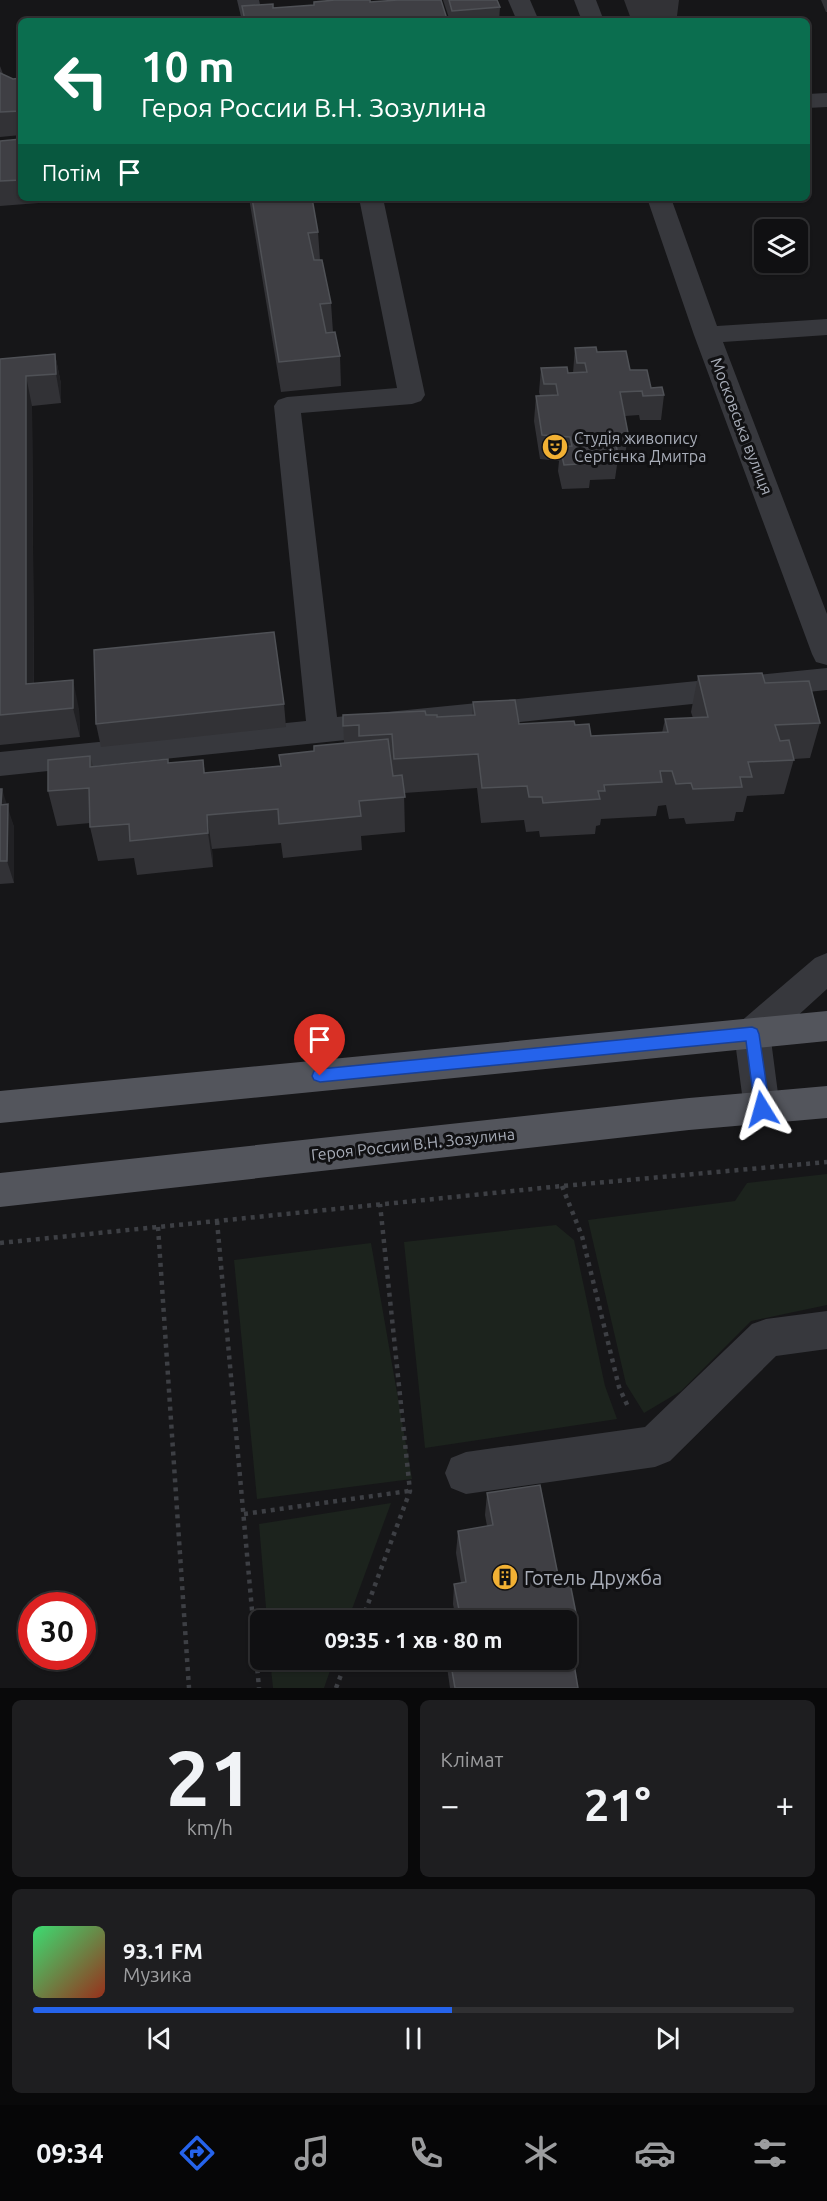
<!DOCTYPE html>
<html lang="uk">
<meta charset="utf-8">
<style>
:root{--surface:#101012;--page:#1e1e20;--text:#f1f3f6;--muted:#9c9d9f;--line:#303032;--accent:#2563eb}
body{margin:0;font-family:Ubuntu,sans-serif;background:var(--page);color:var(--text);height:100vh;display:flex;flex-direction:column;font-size:22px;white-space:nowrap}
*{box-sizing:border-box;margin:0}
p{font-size:20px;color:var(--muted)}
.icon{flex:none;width:33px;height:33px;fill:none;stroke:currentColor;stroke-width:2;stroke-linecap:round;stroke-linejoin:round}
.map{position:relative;height:1688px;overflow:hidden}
.panel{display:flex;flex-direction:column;gap:12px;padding:12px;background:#09090a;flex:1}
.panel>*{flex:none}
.hud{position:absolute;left:18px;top:18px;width:792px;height:183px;border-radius:9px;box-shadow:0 2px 4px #0004,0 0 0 2px var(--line);background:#0b6e4f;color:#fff;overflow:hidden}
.controls{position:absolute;left:754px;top:219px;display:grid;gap:12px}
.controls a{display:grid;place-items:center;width:54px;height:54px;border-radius:9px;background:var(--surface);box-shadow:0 2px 4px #0004,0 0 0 2px var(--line);font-size:30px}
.speed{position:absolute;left:18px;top:1592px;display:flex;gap:12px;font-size:30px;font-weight:700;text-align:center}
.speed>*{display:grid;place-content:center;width:78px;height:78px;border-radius:50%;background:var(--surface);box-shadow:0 2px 4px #0004,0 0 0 2px var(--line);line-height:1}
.speed .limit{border:9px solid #d22;background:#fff;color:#111}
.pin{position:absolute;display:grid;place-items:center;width:51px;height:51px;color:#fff;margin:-62px -26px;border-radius:50% 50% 50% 0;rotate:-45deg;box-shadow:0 0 6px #0007}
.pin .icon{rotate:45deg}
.me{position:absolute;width:66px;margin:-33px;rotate:352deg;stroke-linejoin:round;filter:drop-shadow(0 0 4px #0008)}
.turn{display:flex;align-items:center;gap:21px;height:126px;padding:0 24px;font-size:27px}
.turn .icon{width:78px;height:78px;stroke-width:2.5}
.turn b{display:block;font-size:42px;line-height:51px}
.then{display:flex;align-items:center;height:57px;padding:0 24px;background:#0003;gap:12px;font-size:22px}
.big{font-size:45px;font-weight:600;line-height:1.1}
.panel .card{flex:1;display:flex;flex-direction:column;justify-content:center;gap:9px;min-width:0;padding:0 21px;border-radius:9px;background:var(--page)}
.panel .dial{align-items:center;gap:0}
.dial b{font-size:78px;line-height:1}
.song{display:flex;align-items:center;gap:18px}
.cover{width:72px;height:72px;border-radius:9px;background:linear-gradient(135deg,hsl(140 70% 55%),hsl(10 70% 35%))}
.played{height:6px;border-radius:3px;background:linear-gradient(90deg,var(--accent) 55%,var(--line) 55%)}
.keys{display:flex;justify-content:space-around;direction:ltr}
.heat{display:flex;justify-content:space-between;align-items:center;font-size:33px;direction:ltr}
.panel .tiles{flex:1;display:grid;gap:12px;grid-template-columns:1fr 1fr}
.card:last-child{grid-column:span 2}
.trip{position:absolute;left:250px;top:1610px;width:327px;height:60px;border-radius:9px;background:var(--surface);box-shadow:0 2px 4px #0004,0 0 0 2px var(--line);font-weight:600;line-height:60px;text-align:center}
.tabs{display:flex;height:96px;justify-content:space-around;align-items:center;background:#060607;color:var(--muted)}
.tabs .icon{width:42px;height:42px}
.tabs .on{color:var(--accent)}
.tabs b{font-size:27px;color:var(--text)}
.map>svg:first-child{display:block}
.green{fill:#1c231d}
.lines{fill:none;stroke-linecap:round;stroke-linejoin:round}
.path{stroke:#3d3f44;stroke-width:4.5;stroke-dasharray:4 5;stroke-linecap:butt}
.minor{fill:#37383d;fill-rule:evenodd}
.major{fill:#53555c;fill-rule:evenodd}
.wall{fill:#323236}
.shaded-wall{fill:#212124}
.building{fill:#3f3f44;stroke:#4f5156;stroke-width:1.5}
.route{fill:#2563eb;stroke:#184099;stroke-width:1.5}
.labels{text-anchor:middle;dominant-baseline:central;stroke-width:6;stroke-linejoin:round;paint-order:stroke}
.street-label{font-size:16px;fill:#a8adb8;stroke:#111113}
.poi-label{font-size:16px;fill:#a8adb8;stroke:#111113;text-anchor:start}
.near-poi-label{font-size:20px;fill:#a8adb8;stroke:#111113;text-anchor:start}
</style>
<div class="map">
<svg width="827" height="1688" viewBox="0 0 827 1688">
<rect width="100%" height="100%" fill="#161618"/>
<g class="green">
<path d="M827,1174V1305L751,1321L681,1391L644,1413L626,1384L588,1220L735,1201L747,1183Z"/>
<path d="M556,1225L574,1240L605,1386L617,1419L425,1448L404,1242Z"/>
<path d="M371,1243L412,1479L257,1499L234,1260Z"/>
<path d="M391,1503L348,1620H267L259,1524Z"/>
<path d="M270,1659H334L324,1688H273Z"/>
</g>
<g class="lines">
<g class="path">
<path d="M562,1186L582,1236L619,1387L629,1409"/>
<path d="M217,1221L259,1688"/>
<path d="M158,1227L189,1688"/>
<path d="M0,1243L562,1186L827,1162"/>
<path d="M244,1514L409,1491"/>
<path d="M362,1620L410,1491L380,1204"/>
<path d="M336,1688L347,1659"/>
</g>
<g class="minor">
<path d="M237,0H259L264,21H242Z"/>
<path d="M508,0H530L539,21H517Z"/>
<path d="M574,0H596L604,21H582Z"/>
<path d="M827,93V107L807,108V94Z"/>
<path d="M359,198H383L425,395L421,401L412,404L301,413L337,717L827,668V690L0,776V752L306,721L274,406L278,400L287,397L397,388Z"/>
<path d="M647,198H671L717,326L827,319V335L723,342L827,614V665L816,662L812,654L694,335Z"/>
<path d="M827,953V989L771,1040L780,1109L775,1121L762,1125L749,1121L744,1109L734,1034L739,1023L815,958Z"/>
<path d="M827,1311V1349L776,1356L670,1461L655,1467L466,1494L451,1488L445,1473L451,1458L466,1452L645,1427L752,1324L766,1319Z"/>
</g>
<g class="major">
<path d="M827,1011V1041L0,1123V1091Z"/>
<path d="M827,1086V1118L689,1130L0,1207V1173L689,1098Z"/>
</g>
</g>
<g class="wall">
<path d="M443,0H497L500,7L499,21H450Z"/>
<path d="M624,0H679L677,16L631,19Z"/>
<path d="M821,0H827V12H826Z"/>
<path d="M314,2H370L447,19V21H243L242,6L273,8L314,5Z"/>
<path d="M0,66L3,74L13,79L21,78V135L0,137Z"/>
<path d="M21,139V198H77V200L0,206V141Z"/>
<path d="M249,198H312L318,232L320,260L331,303L333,332L340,356L341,386L281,392Z"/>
<path d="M575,348L597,352L630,370L651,388L664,395L661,420H640L639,415L625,416L628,433L625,457L618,458L615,479L590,480L589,488L562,489L558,471L559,461L540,459L534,421L536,396H540L539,392L541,368L568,373H573Z"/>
<path d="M55,354L61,384V403L32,406L34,684L79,709L80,737L0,745V359Z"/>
<path d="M698,676L765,683L820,723L810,758L794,759L784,794L747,796L743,812H736L734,821L686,824L684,818L669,819L666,805L658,806L656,816L601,819L600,825L596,826L595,834L540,837L539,831L526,832L524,820L481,823L477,788L404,793L405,832L361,836L362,850L283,858L281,843L212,849L213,867L137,875L134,858L98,861L90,827V823L57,826L48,791L90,756L93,766L169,763L203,760L205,773L280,766L314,751L344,743L343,715H426L437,717L472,715L473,702L519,724L575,725L591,736L662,733L665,719L693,718L691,712Z"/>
<path d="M284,704L286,727L101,747L96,724Z"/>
<path d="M0,789L14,827V883L0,884Z"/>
<path d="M487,1493L560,1585L573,1641L571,1642L578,1688H450L447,1667L448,1659L567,1620H456L453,1604L454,1584L461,1583L456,1553L458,1531L487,1526L485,1515Z"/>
</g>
<g class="shaded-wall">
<path d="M55,354L61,384V403L56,374Z"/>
<path d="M26,376L32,406L34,713L26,684Z"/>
<path d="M73,680L79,709L80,737L73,708Z"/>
<path d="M2,789L14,827V883L7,861L1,805Z"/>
<path d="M207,815L212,849L213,867L208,833Z"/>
<path d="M578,1623L573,1641L567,1644L568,1628Z"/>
</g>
<g class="building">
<path d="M335,0H370V2L398,0H441L447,19L418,21H245L242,6L273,4V8L314,5V2Z"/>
<path d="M449,0H497L500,7L452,11Z"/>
<path d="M0,73L13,79L21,78V111L0,112Z"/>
<path d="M21,139V180L0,181V141Z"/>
<path d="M252,198H312L318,232L308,233L314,260H322L331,303L320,304L326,333L335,332L340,356L279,362Z"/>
<path d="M596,347L597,352L626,351L630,370H647L651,388L662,387L664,395L643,396L642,391L620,392L628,433L614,434L618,455L590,456L592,463L564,465L560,447L572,446L570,437L542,435L536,396L558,395L556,384H544L541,368L567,367L568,373L587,372L585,363H577L575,348Z"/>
<path d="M55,354L56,374L26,376V684L73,680V708L0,715V359Z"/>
<path d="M274,632L284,704L96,724L94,650Z"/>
<path d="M762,673L765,683L809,681L820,723L775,725L780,741L789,740L794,760L748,762L752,777H740L742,787L693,789L691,783L676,784L672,771H660L662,782L604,785L605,791H598L600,799L543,803L542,797H529L527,786L482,788L478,754L394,759L392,734L359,736V725L343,726V715L425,711L426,715H437V717L475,715L473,702L515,700L519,724L574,721L575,725L589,724L591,736L668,732L665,719L708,717L698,676Z"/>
<path d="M388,739L393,776L402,775L405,797L359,801L361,816L279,824L278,809L207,815L208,833L130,841L129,824L90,827L89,788L48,791V760L90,756V767L168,759V763L203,760L204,773L281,766L279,755L314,751V746Z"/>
<path d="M0,789H2L1,805L8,804L7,861H0Z"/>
<path d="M540,1485L560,1585L570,1583L578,1623L568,1628L578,1688H455L450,1659H567V1620H461L454,1584L466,1582L458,1531L493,1525L487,1493Z"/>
</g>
<path class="route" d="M752,1027L757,1029L759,1034L770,1109L768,1114L762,1116L757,1114L755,1109L746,1041L320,1082L314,1080L312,1076L314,1071L320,1069Z"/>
<defs>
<symbol id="theatre-disc" viewBox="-11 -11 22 22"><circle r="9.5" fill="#f2b134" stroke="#111113"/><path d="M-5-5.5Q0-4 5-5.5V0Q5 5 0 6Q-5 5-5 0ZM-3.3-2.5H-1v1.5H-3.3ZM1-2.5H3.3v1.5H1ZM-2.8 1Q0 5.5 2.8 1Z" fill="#111"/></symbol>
<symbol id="building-disc" viewBox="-11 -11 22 22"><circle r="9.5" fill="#f2b134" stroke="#111113"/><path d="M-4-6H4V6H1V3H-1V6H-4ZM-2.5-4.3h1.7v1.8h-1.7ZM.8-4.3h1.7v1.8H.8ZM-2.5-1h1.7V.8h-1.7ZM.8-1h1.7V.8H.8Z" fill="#111"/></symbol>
</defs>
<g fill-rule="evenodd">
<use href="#theatre-disc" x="540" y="432" width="30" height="30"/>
<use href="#building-disc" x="490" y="1562" width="30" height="30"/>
</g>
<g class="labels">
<g class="street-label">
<text transform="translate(742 426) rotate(69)">Московська вулиця</text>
<text transform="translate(413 1144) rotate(-6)">Героя России В.Н. Зозулина</text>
</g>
<g class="poi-label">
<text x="574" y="438">Студія живопису<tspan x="574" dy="18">Сергієнка Дмитра</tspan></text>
</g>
<g class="near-poi-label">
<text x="524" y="1577">Готель Дружба</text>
</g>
</g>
</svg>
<div class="controls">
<a><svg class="icon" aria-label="layers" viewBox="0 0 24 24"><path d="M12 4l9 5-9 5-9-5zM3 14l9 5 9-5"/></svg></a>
</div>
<div class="speed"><div class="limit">30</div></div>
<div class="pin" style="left:320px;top:1076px;background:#d93025"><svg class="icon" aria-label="arrive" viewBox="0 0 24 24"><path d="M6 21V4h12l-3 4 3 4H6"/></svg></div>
<svg class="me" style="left:762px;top:1109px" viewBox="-20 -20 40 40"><path d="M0-17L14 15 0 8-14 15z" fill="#2563eb" stroke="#fff" stroke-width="4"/></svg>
<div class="trip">09:35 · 1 хв · 80 m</div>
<div class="hud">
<div class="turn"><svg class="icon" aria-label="left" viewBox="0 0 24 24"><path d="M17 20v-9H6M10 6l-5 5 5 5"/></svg><div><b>10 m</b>Героя России В.Н. Зозулина</div></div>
<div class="then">Потім<svg class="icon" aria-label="arrive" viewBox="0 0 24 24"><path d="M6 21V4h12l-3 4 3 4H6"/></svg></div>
</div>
</div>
<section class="panel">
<div class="tiles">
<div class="card dial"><b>21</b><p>km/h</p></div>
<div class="card"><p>Клімат</p>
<div class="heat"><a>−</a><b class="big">21°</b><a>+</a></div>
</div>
<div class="card">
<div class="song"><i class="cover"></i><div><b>93.1 FM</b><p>Музика</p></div></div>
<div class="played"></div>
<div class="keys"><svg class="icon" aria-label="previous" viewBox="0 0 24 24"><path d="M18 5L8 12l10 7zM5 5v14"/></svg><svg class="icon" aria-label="pause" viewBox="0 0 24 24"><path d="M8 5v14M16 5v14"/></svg><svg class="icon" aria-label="next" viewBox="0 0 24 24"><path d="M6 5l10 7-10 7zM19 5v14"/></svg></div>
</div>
</div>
</section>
<nav class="tabs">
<b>09:34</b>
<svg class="icon on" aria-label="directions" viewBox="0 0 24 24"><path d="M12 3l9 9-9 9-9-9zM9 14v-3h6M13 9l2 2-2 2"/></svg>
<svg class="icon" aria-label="music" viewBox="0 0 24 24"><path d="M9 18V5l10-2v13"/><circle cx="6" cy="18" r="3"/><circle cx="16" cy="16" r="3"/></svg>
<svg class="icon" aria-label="phone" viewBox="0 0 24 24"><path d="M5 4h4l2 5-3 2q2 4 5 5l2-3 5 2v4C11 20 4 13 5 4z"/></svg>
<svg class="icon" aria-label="climate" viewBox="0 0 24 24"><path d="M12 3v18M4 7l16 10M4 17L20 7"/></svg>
<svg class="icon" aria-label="car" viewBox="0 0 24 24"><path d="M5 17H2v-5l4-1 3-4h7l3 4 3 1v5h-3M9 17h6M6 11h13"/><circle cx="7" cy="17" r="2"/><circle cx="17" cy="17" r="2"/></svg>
<svg class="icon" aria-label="filters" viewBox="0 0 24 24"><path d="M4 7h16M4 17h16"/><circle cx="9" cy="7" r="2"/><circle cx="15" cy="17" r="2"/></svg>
</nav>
